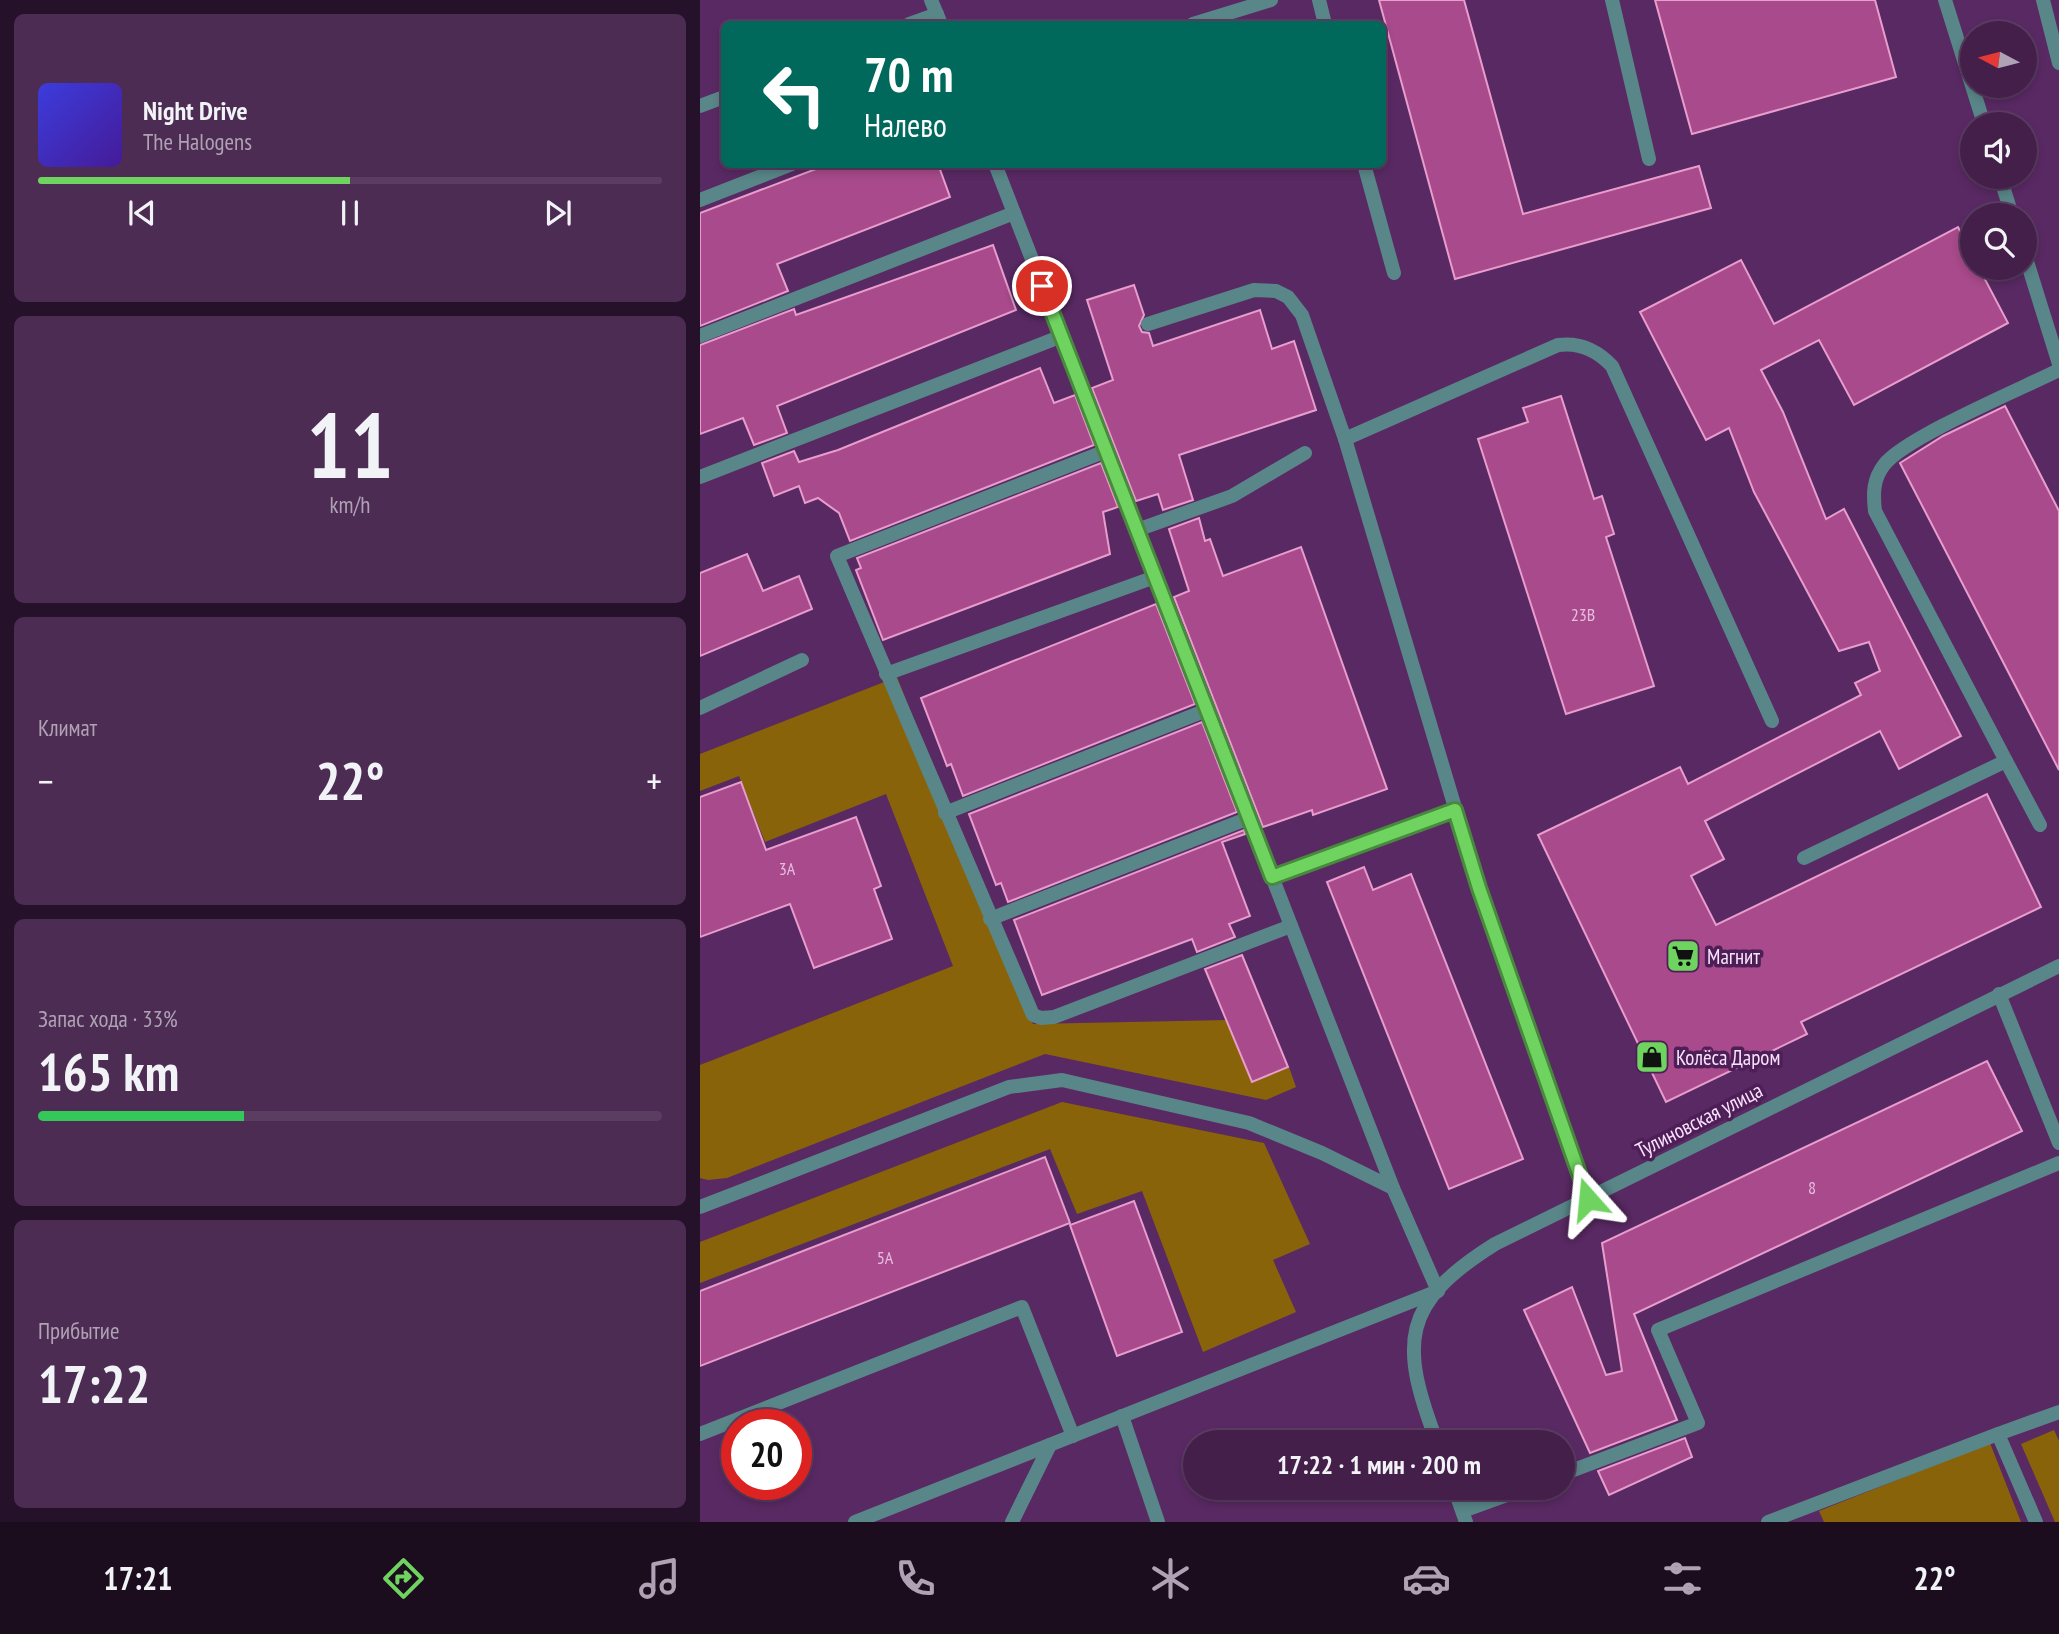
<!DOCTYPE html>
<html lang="ru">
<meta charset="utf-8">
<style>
:root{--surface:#431f4a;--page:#4d2c54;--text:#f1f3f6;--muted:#afa2b5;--line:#5b3d62;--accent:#6fd35f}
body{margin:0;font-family:"PT Sans Narrow",sans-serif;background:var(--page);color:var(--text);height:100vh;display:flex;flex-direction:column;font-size:26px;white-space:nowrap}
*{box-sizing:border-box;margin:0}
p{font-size:23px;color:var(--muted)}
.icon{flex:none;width:38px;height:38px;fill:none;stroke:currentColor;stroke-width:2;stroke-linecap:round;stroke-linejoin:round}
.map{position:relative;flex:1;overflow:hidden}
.side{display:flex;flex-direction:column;gap:14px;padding:14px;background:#251129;width:700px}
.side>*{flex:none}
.banner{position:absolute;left:21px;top:21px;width:665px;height:147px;border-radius:10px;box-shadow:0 4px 10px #0003,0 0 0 2px var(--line);background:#00695c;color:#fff;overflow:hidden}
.needle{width:46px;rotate:277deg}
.fabs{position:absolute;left:1260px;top:21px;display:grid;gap:14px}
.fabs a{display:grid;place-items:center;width:77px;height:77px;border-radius:50%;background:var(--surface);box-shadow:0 4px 10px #0003,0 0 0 2px var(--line);font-size:35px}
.speed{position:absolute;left:21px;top:1409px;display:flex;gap:14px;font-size:35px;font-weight:700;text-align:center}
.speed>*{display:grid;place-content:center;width:91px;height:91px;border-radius:50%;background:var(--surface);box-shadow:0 4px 10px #0003,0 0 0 2px var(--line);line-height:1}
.speed .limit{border:10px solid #d22;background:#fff;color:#111}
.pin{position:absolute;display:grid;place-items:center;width:60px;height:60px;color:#fff;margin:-30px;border:4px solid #fff;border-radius:50%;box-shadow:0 2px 7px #0007}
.me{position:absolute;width:77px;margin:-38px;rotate:342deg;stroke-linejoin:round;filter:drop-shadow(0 0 5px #0008)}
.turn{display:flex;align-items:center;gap:24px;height:147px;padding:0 28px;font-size:32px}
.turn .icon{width:91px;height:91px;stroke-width:2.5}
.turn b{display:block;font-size:49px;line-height:60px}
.big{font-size:52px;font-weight:700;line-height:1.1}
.side .card{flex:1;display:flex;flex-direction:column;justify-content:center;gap:10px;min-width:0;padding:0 24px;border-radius:10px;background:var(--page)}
.side .dial{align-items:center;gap:0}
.dial b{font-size:91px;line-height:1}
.song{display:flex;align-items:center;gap:21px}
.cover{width:84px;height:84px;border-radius:10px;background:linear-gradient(135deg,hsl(240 70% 55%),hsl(260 70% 35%))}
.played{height:7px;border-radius:4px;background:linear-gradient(90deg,var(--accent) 50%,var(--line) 50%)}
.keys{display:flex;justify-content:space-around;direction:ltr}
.heat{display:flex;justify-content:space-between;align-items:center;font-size:38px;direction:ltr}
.charge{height:10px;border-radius:5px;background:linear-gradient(90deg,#34c759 33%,var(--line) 0)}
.trip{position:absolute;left:483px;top:1430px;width:392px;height:70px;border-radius:35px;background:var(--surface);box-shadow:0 4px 10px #0003,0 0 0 2px var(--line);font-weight:700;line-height:70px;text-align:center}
.dock{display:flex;height:112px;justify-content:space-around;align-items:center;background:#1b0c1e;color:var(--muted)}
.dock .icon{width:49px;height:49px}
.dock .selected{color:var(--accent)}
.dock b{font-size:32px;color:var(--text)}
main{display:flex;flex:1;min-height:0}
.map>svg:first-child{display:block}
.green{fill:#89630a}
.building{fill:#a84a8b;stroke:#e89dcd;stroke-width:2}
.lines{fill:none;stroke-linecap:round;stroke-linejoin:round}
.service{stroke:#598688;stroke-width:14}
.minor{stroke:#598688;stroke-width:14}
.route-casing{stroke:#48893e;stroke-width:18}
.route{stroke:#6fd35f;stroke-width:12}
.labels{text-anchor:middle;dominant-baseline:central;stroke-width:7;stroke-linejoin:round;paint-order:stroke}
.number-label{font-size:18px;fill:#e6bde1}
.poi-label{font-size:21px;fill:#fae3fe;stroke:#4e1e57;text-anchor:start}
.street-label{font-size:21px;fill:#fae3fe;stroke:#4e1e57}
</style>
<main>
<section class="side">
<div class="card">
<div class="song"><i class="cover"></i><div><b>Night Drive</b><p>The Halogens</p></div></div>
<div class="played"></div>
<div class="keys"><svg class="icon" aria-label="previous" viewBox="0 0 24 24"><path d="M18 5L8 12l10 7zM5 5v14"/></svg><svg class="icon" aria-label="pause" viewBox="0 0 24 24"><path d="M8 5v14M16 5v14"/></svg><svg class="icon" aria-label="next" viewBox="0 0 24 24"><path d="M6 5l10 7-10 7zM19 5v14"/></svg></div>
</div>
<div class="card dial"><b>11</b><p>km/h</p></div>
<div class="card"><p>Климат</p>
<div class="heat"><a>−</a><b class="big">22°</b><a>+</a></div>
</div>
<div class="card"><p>Запас хода · 33%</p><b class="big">165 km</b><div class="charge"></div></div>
<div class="card"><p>Прибытие</p><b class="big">17:22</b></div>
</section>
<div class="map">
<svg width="1359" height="1522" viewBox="0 0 1359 1522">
<rect width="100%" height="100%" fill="#592963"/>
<g class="green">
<path d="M197,677L333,1024L527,1020L552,1082L589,1067L596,1087L566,1100L345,1054L27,1178L8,1180L0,1178V1065L253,966L186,794L65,842L39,776L0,791V754Z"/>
<path d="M362,1102L564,1143L610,1244L573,1260L596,1312L503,1352L442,1191L377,1214L350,1149L0,1283V1242Z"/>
<path d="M1354,1430L1359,1441V1522H1355L1321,1444Z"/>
<path d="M1290,1443L1321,1522H1124L1119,1511Z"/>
</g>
<g class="building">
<path d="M679,0H764L823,214L999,166L1011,208L755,279Z"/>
<path d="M955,0H1175L1196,77L992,134Z"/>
<path d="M129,164H238L250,197L77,264L88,291L0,326V213Z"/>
<path d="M1258,227L1272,255V268H1279L1308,323L1154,405L1119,340L1061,370L1083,412L1126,519L1144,509L1261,736L1199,769L1180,731L1005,821L1024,859L991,876L1016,925L1287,794L1341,907L1101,1022L1107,1034L966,1102L838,835L980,767L988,784L1161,695L1155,683L1180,671L1169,642L1139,651L1054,492L1029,428L1006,440L940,312L1041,260L1074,324Z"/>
<path d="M293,245L316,310L77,406L87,433L54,445L43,418L0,434V345L94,309L96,315Z"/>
<path d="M434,285L444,315L439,326L442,332L449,333L453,346L560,310L572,349L594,341L616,410L479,455L493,500L463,510L458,494L436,501L392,388L413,380L387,300Z"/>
<path d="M340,368L354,403L375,395L394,445L150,541L139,513L118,498L105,503L99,486L74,496L62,463L94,451L99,462L138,450Z"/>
<path d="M861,396L894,499L902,496L914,534L906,537L954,686L866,714L778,439L828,422L823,408Z"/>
<path d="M1305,406L1359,511V770L1200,463L1243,436Z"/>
<path d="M401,463L418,507L403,512L410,554L183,640L156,570L161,568L157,558Z"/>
<path d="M499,518L505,541L510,539L523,576L601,547L687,789L613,815L612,810L563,827L474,597L489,591L469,529Z"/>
<path d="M47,554L63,591L99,576L112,609L0,656V573Z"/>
<path d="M456,604L495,704L263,796L251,764L247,766L221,698Z"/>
<path d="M502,722L537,812L308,902L301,883L296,885L269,814Z"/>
<path d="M41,782L66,850L156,817L181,886L174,889L192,939L114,968L90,904L0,937V797Z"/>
<path d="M544,830L545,834L522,842L550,916L529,924L535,937L497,952L492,939L342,995L314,920Z"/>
<path d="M664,867L673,890L711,874L823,1159L749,1189L627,882Z"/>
<path d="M542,955L588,1067L552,1082L505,969Z"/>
<path d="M1287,1061L1322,1131L934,1314L977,1420L890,1453L824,1310L872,1287L906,1375L922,1371L902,1243Z"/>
<path d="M345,1157L370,1223L0,1366V1291Z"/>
<path d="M434,1201L482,1332L417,1356L370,1225Z"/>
<path d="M985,1438L992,1457L909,1495L898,1471Z"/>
</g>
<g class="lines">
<g class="service">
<path d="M619,0L625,24"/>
<path d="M912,0L949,159"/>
<path d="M1245,0L1284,124"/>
<path d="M1343,0L1359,63"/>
<path d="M209,24L237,14"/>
<path d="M493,24L571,0"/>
<path d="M0,106L24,97"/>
<path d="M664,164L694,273"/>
<path d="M1300,177L1312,215"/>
<path d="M0,200L92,164"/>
<path d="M1325,255L1359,364"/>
<path d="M448,324L554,290L576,291L588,297L602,315L645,439"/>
<path d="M0,336L314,213"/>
<path d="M406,451L137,556L333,1015L341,1018L354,1017L591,926"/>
<path d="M0,477L362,336"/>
<path d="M437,530L532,496L605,453"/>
<path d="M186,674L455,577"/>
<path d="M0,708L102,660"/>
<path d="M1306,761L1340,825"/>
<path d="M245,813L507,710"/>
<path d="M1104,858L1306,761L1175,511C1173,494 1173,479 1184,465C1204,438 1323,388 1359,370"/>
<path d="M572,877L755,810"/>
<path d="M290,919L549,818"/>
<path d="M1299,994L1359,1143"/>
<path d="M888,1199L779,888L645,439L858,345C880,342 897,350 912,366L1072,721"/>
<path d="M422,1416L458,1522"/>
<path d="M0,1434L322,1307L373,1436"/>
<path d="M1298,1434L1359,1412"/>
<path d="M863,1474L998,1423L958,1330L1359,1163"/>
<path d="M763,1511L826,1488"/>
<path d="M155,1522L738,1291"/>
<path d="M312,1522L350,1445"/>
<path d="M1068,1522L1298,1434L1336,1522"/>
</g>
<g class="minor">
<path d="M231,0L241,24"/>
<path d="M295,164L693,1188L738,1291"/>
<path d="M0,1207L309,1087L362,1080L549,1123L622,1153L693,1188"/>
<path d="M737,1442C699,1343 701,1303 795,1244L1359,966"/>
<path d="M754,1488L766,1522"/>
</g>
</g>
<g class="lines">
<defs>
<path id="route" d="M342,286L572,877L755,810L779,888L888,1199"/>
</defs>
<use href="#route" class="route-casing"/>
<use href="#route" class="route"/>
</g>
<defs>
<symbol id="supermarket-square" viewBox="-11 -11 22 22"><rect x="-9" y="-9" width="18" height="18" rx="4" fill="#6fd35f" stroke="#4e1e57"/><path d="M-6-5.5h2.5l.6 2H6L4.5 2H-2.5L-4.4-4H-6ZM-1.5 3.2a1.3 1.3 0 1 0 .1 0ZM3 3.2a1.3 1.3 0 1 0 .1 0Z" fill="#111"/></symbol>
<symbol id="shop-square" viewBox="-11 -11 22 22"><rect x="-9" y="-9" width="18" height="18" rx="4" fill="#6fd35f" stroke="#4e1e57"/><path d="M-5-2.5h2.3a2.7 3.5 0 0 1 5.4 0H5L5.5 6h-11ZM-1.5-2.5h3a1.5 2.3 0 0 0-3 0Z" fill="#111"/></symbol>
</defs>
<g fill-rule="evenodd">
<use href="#supermarket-square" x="964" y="937" width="38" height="38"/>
<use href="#shop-square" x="933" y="1038" width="38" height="38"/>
</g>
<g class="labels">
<g class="number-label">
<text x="883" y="614">23В</text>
<text x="87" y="868">3А</text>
<text x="1112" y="1187">8</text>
<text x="185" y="1257">5А</text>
</g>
<g class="poi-label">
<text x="1007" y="956">Магнит</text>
<text x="976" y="1057">Колёса Даром</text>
</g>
<g class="street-label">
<text transform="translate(999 1120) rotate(-27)">Тулиновская улица</text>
</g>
</g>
</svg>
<div class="fabs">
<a><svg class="needle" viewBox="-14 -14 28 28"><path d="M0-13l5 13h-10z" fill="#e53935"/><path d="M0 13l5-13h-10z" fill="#afa2b5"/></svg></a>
<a><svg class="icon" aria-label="sound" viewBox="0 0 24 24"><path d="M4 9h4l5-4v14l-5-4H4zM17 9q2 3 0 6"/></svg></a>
<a><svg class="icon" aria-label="search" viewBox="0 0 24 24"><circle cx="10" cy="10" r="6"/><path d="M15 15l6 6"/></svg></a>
</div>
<div class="speed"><div class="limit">20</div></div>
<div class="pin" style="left:342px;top:286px;background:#d93025"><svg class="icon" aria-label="arrive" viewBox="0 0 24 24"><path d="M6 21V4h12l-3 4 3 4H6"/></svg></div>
<svg class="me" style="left:888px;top:1199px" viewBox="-20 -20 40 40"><path d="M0-17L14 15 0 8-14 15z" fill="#6fd35f" stroke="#fff" stroke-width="4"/></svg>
<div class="trip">17:22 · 1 мин · 200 m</div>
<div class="banner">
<div class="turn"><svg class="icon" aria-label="left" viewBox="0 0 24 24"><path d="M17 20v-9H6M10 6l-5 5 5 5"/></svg><div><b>70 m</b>Налево</div></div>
</div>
</div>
</main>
<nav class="dock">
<b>17:21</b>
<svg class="icon selected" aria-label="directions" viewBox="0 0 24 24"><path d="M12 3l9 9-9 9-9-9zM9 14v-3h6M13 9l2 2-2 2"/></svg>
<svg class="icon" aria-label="music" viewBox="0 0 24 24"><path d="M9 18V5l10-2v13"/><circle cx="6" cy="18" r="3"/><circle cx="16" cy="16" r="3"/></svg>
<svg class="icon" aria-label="phone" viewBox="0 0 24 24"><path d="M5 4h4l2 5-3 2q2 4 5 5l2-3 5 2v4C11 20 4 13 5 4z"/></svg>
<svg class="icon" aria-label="climate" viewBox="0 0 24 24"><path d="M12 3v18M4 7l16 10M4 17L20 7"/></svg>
<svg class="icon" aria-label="car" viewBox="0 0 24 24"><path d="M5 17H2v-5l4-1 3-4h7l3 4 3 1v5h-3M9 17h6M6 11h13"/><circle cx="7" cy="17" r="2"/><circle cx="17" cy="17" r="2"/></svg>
<svg class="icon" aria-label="filters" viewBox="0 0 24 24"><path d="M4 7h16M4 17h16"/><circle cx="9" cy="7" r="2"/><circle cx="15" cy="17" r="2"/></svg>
<b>22°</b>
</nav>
